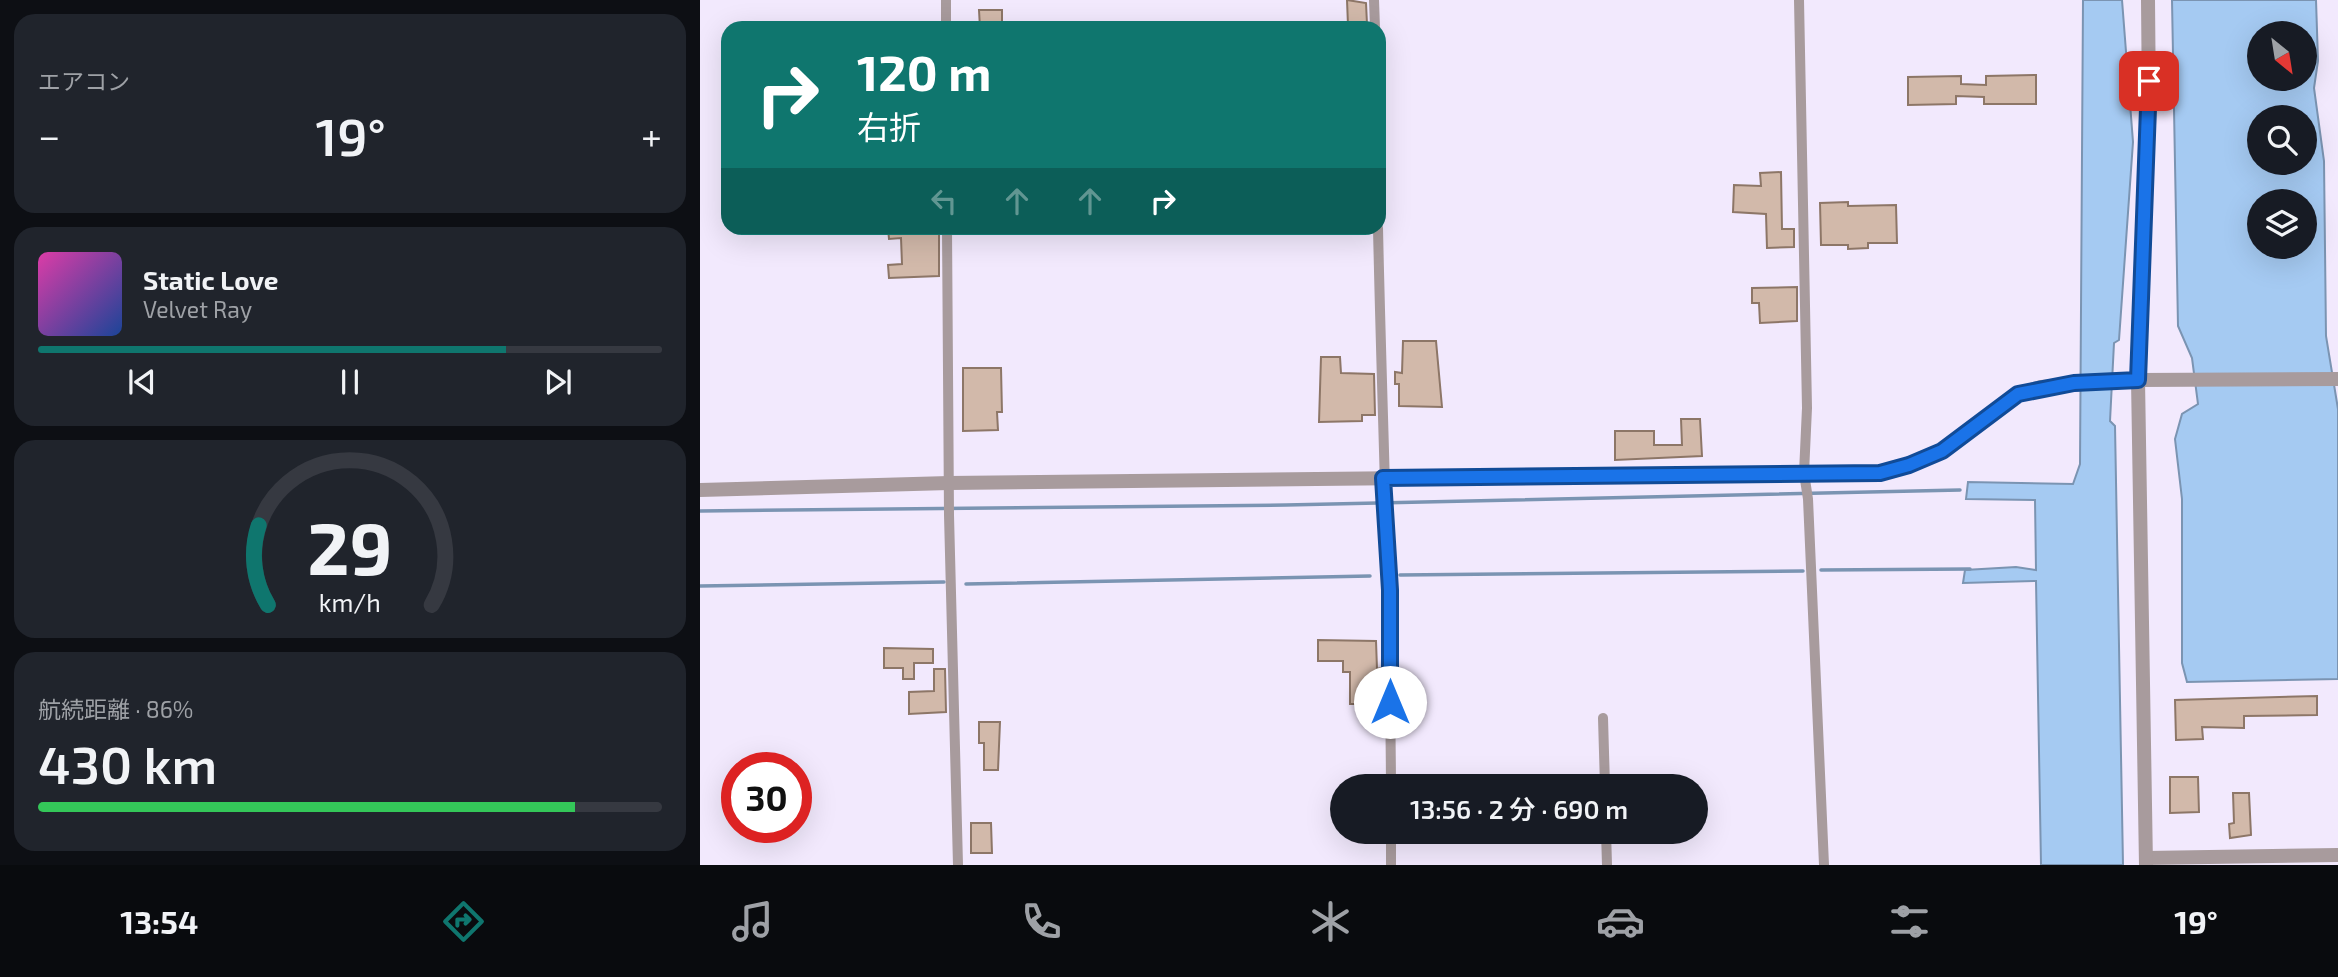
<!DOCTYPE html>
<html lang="ja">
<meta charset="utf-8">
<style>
:root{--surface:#171b24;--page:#20242c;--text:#f1f3f6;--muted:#9ea1a6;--line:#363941;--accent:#0f766e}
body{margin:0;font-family:"Exo 2","Noto Sans JP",sans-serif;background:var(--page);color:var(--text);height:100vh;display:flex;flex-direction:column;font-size:26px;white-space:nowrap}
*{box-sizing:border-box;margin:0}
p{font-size:23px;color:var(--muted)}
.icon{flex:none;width:38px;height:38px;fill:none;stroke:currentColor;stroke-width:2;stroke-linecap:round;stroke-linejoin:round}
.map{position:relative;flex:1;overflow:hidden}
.sheet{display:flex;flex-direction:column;gap:14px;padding:14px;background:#0d0f14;width:700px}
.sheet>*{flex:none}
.hud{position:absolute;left:21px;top:21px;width:665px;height:214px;border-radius:21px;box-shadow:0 7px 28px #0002;background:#0f766e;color:#fff;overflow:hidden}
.needle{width:46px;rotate:150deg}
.fabs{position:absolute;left:1547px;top:21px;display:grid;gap:14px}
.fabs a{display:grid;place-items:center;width:70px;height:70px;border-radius:50%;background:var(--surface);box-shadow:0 7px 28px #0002;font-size:35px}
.speed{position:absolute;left:21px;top:752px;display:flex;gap:14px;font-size:35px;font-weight:700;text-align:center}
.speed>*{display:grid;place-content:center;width:91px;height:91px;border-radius:50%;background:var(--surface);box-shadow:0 7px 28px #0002;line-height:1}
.speed .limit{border:10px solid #d22;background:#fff;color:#111}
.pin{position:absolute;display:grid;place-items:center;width:60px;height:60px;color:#fff;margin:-30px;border-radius:14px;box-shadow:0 4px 10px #0006}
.me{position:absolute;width:77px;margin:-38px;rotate:0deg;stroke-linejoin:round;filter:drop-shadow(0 0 5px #0008)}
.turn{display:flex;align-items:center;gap:24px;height:147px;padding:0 21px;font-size:32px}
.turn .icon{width:91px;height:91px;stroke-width:2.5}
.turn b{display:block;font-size:49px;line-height:60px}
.lanes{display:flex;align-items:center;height:66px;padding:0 21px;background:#0003;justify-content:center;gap:35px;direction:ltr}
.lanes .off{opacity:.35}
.big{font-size:52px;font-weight:600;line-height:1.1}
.sheet .card{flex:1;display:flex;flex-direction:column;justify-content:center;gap:10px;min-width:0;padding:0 24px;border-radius:21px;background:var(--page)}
.sheet .dial{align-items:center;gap:0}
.dial svg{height:182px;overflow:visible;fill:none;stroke:var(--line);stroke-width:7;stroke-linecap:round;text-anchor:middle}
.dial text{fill:var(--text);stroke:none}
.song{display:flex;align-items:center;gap:21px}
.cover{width:84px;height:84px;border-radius:10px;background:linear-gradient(135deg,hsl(320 70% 55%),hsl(220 70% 35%))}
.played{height:7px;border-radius:4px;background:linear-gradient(90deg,var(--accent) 75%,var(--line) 75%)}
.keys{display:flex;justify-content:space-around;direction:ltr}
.heat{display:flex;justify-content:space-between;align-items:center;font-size:38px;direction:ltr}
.charge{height:10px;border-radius:5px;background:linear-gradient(90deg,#34c759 86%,var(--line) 0)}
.trip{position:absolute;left:630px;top:774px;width:378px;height:70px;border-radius:35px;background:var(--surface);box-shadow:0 7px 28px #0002;font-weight:600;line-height:70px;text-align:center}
.menu{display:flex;height:112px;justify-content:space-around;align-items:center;background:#090b0e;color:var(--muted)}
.menu .icon{width:49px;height:49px}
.menu .selected{color:var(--accent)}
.menu b{font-size:32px;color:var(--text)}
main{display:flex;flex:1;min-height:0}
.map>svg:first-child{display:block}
.water{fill:#a5caf2;stroke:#7b94b2;stroke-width:2;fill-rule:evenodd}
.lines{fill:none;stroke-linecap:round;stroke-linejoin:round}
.stream{stroke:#7b94b2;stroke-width:3.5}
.building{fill:#d2b9aa;stroke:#8d7667;stroke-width:2}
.minor{stroke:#a89b9d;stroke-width:10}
.tertiary{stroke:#a89b9d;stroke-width:14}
.route-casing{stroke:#114b97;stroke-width:18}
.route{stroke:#1a73e8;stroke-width:12}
</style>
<main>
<section class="sheet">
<div class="card"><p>エアコン</p>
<div class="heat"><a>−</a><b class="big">19°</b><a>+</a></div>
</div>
<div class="card">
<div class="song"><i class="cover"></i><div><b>Static Love</b><p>Velvet Ray</p></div></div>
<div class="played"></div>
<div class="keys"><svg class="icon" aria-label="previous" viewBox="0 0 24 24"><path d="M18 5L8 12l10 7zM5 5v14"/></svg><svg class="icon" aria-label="pause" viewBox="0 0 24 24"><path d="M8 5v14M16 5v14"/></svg><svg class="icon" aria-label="next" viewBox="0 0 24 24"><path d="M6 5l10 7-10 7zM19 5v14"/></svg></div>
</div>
<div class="card dial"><svg viewBox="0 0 100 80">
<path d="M14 69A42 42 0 1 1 86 69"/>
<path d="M14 69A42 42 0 0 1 10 34" stroke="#0f766e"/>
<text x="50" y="56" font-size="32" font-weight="700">29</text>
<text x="50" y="72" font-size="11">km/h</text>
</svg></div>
<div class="card"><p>航続距離 · 86%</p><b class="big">430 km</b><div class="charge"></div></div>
</section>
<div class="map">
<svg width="1638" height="865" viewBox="0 0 1638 865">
<rect width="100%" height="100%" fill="#f2e9fd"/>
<g class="water">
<path d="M1383,0H1422L1433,142L1419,340L1414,343L1410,421L1415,426L1423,865H1341L1336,581L1263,583L1265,570L1316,567L1336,570L1335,500L1266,499L1268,482L1373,484L1380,464Z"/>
<path d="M1472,0H1616L1618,61L1614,88L1624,161L1626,336L1638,409V679L1487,682L1482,663V499L1475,439L1482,414L1498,404L1492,358L1478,326ZM1559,33H1605V79H1559ZM1559,117H1605V163H1559ZM1559,201H1605V247H1559Z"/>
</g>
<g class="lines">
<g class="stream">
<path d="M0,511L586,505L1260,490"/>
<path d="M1121,570L1270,569"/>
<path d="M700,575L1103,571"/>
<path d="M266,584L670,576"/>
<path d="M0,586L244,582"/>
</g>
</g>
<g class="building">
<path d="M647,0L666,3L667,24L648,25Z"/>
<path d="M279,10H302V28H280Z"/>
<path d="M1336,75V104H1284V97L1256,96V104L1208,105V77L1261,76V84L1286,85V76Z"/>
<path d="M1081,172L1082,229H1094V247L1067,248L1066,214L1033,212L1034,185L1061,186L1060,173Z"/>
<path d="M1148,202V206L1196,205L1197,243H1168V248L1148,249V245H1121L1120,203Z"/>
<path d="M188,228L239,230V276L189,278L188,265L202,264L201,238L189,239Z"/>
<path d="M1097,287V321L1060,323L1059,303H1052V288Z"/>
<path d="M703,341H736L742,407L699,406V384H695V372L702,373Z"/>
<path d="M621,357H640L641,373L674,374L675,415H662V421L619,422Z"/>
<path d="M263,368H301L302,412H297L298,430L263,431Z"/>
<path d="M981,419H1000L1002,456L915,460V431H954V445H982Z"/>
<path d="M618,640L676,641L677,669L681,668V704H650V672H643V661H618Z"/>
<path d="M184,648L233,649V663H214V679H203V668H184Z"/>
<path d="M234,669H245L246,712L209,714V692L234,691Z"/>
<path d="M1617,696V715L1544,716V728L1502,727L1503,739L1476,740L1475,700Z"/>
<path d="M279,722H300L298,770H284V743H279Z"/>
<path d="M1470,777H1498L1499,812L1470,813Z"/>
<path d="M1533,793H1549L1551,835L1530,838L1529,824L1534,823Z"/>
<path d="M271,823H291L292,853H271Z"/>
</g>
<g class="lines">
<g class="minor">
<path d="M246,0V28"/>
<path d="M674,0L675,28"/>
<path d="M1099,0L1107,408L1104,473L1108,499L1124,865"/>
<path d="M247,228L249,515L258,865"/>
<path d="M678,228C682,414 690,600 691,786"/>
<path d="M903,718L905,786"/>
<path d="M691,831V865"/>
<path d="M906,831L907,865"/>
</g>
<g class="tertiary">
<path d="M0,490L249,483L1180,473L1209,465L1242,451L1318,394L1341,387L1438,380L1638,379"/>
<path d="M1446,858L1638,855"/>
<path d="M1446,865L1438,380L1449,108L1448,0"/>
</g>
</g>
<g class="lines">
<defs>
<path id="route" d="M690,702V590L683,478L1180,473L1209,465L1242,451L1318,394L1374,383L1438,380L1449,81"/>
</defs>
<use href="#route" class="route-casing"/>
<use href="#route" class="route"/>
</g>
</svg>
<div class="fabs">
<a><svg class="needle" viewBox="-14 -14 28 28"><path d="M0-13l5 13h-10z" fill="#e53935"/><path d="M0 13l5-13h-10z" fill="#9ea1a6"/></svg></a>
<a><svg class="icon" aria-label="search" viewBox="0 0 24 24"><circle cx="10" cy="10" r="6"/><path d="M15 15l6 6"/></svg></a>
<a><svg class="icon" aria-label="layers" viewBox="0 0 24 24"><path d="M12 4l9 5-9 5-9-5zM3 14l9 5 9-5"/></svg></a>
</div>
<div class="speed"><div class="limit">30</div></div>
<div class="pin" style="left:1449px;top:81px;background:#d93025"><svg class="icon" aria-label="arrive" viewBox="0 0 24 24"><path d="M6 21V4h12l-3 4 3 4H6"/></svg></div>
<svg class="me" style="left:690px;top:702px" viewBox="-20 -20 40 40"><circle r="19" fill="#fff"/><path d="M0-13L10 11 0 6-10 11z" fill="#1a73e8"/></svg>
<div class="trip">13:56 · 2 分 · 690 m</div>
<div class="hud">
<div class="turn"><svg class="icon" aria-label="right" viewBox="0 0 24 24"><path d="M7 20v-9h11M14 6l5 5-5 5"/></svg><div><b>120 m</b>右折</div></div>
<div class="lanes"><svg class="icon off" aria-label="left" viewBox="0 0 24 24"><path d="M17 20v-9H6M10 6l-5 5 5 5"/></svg><svg class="icon off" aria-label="ahead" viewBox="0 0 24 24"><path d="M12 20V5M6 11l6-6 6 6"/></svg><svg class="icon off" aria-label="ahead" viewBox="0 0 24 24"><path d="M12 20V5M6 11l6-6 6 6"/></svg><svg class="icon" aria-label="right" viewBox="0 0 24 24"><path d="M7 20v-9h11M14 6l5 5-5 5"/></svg></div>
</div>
</div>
</main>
<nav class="menu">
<b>13:54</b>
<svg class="icon selected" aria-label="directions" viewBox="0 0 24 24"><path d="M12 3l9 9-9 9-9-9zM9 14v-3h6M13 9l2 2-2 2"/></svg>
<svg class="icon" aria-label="music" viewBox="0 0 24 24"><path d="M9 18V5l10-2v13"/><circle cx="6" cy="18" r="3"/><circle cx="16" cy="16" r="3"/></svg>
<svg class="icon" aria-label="phone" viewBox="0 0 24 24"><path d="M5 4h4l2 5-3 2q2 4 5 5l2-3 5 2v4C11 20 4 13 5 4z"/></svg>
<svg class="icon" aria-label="climate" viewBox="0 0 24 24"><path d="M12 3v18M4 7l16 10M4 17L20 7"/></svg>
<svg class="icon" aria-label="car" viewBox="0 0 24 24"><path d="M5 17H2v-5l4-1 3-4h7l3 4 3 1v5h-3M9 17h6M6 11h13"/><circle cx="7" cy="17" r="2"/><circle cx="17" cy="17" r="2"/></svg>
<svg class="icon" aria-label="filters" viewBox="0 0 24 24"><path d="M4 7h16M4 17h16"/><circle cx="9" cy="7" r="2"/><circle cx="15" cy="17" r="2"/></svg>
<b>19°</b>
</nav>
